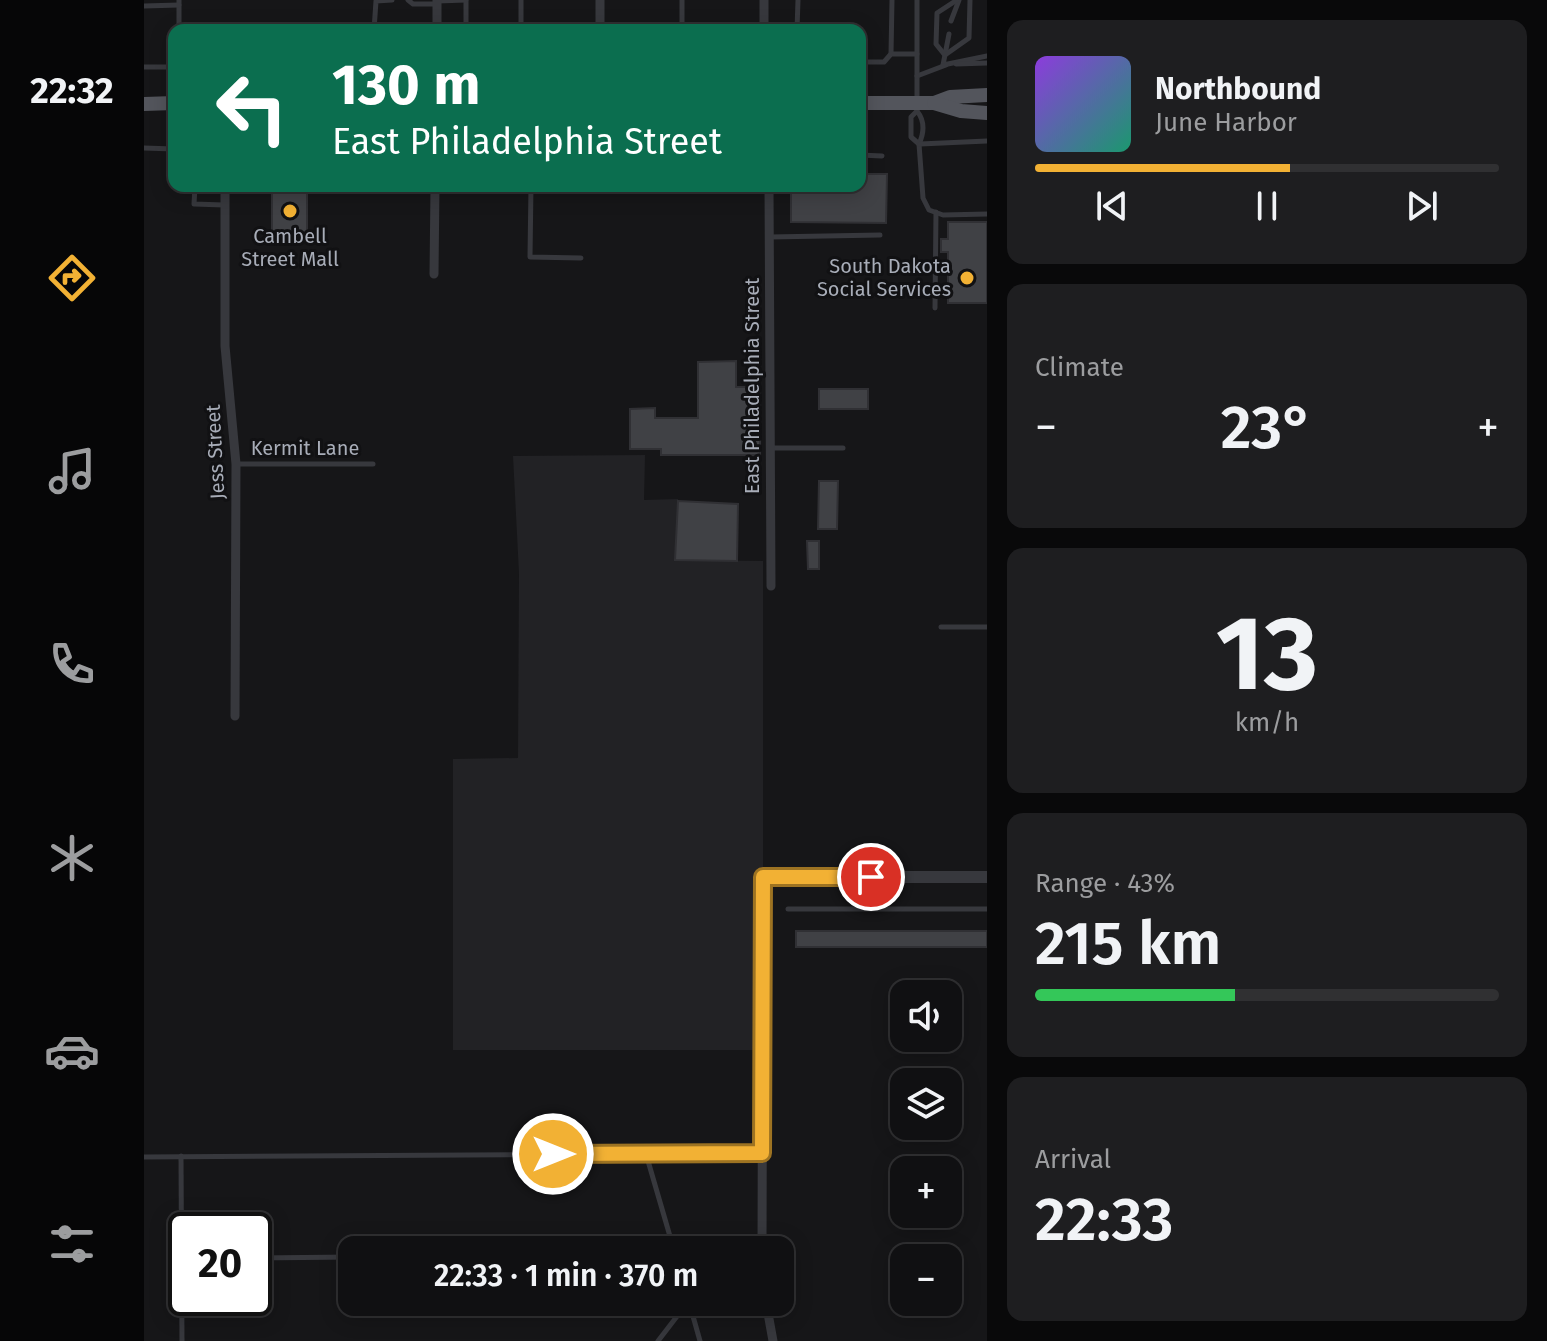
<!DOCTYPE html>
<meta charset="utf-8">
<style>
:root{--surface:#101012;--page:#1e1e20;--text:#f1f3f6;--muted:#9c9d9f;--line:#303032;--accent:#f2b134}
body{margin:0;font-family:"Fira Sans",sans-serif;background:var(--page);color:var(--text);height:100vh;display:flex;flex-direction:column;font-size:30px;white-space:nowrap}
*{box-sizing:border-box;margin:0}
p{font-size:26px;color:var(--muted)}
.icon{flex:none;width:44px;height:44px;fill:none;stroke:currentColor;stroke-width:2;stroke-linecap:round;stroke-linejoin:round}
.map{position:relative;flex:1;overflow:hidden}
.drawer{display:flex;flex-direction:column;gap:20px;padding:20px;background:#09090a;width:560px}
.drawer>*{flex:none}
.guide{position:absolute;left:24px;top:24px;width:698px;height:168px;border-radius:16px;box-shadow:0 4px 20px #0003,0 0 0 2px var(--line);background:#0b6e4f;color:#fff;overflow:hidden}
.tools{position:absolute;left:746px;top:980px;display:grid;gap:16px}
.tools a{display:grid;place-items:center;width:72px;height:72px;border-radius:16px;background:var(--surface);box-shadow:0 4px 20px #0003,0 0 0 2px var(--line);font-size:40px}
.speed{position:absolute;left:24px;top:1212px;display:flex;gap:16px;font-size:40px;font-weight:700;text-align:center}
.speed>*{display:grid;place-content:center;width:104px;height:104px;border-radius:50%;background:var(--surface);box-shadow:0 4px 20px #0003,0 0 0 2px var(--line);line-height:1}
.speed .limit{border:4px solid #111;border-radius:12px;background:#fff;color:#111}
.pin{position:absolute;display:grid;place-items:center;width:68px;height:68px;color:#fff;margin:-34px;border:4px solid #fff;border-radius:50%;box-shadow:0 2px 8px #0007}
.me{position:absolute;width:88px;margin:-44px;rotate:90deg;stroke-linejoin:round;filter:drop-shadow(0 0 6px #0008)}
.turn{display:flex;align-items:center;gap:28px;height:168px;padding:0 32px;font-size:36px}
.turn .icon{width:104px;height:104px;stroke-width:2.5}
.turn b{display:block;font-size:56px;line-height:68px}
.big{font-size:60px;font-weight:600;line-height:1.1}
.drawer .tile{flex:1;display:flex;flex-direction:column;justify-content:center;gap:12px;min-width:0;padding:0 28px;border-radius:16px;background:var(--page)}
.drawer .dial{align-items:center;gap:0}
.dial b{font-size:104px;line-height:1}
.song{display:flex;align-items:center;gap:24px}
.cover{width:96px;height:96px;border-radius:12px;background:linear-gradient(135deg,hsl(270 70% 55%),hsl(160 70% 35%))}
.played{height:8px;border-radius:4px;background:linear-gradient(90deg,var(--accent) 55%,var(--line) 55%)}
.keys{display:flex;justify-content:space-around;direction:ltr}
.heat{display:flex;justify-content:space-between;align-items:center;font-size:44px;direction:ltr}
.charge{height:12px;border-radius:6px;background:linear-gradient(90deg,#34c759 43%,var(--line) 0)}
.trip{position:absolute;left:194px;top:1236px;width:456px;height:80px;border-radius:16px;background:var(--surface);box-shadow:0 4px 20px #0003,0 0 0 2px var(--line);font-weight:600;line-height:80px;text-align:center}
main{display:flex;flex:1;min-height:0}
.tab-bar{display:flex;flex-direction:column;width:144px;justify-content:space-around;align-items:center;background:#060607;color:var(--muted)}
.tab-bar .icon{width:56px;height:56px}
.tab-bar .active{color:var(--accent)}
.tab-bar b{font-size:36px;color:var(--text)}
.map>svg:first-child{display:block}
.built{fill:#222225}
.building{fill:#404145;stroke:#303034;stroke-width:2}
.lines{fill:none;stroke-linecap:round;stroke-linejoin:round}
.service{stroke:#37383d;stroke-width:5}
.minor{stroke:#37383d;stroke-width:9}
.tertiary{stroke:#37383d;stroke-width:12}
.primary{stroke:#53555c;stroke-width:14}
.route-casing{stroke:#9d7322;stroke-width:20}
.route{stroke:#f2b134;stroke-width:14}
.poi-dot{fill:#f2b134;stroke:#111113;stroke-width:3}
.labels{text-anchor:middle;dominant-baseline:central;stroke-width:6;stroke-linejoin:round;paint-order:stroke}
.poi-label{font-size:20px;fill:#a8adb8;stroke:#111113}
.street-label{font-size:20px;fill:#a8adb8;stroke:#111113}
</style>
<main>
<nav class="tab-bar">
<b>22:32</b>
<svg class="icon active" aria-label="directions" viewBox="0 0 24 24"><path d="M12 3l9 9-9 9-9-9zM9 14v-3h6M13 9l2 2-2 2"/></svg>
<svg class="icon" aria-label="music" viewBox="0 0 24 24"><path d="M9 18V5l10-2v13"/><circle cx="6" cy="18" r="3"/><circle cx="16" cy="16" r="3"/></svg>
<svg class="icon" aria-label="phone" viewBox="0 0 24 24"><path d="M5 4h4l2 5-3 2q2 4 5 5l2-3 5 2v4C11 20 4 13 5 4z"/></svg>
<svg class="icon" aria-label="climate" viewBox="0 0 24 24"><path d="M12 3v18M4 7l16 10M4 17L20 7"/></svg>
<svg class="icon" aria-label="car" viewBox="0 0 24 24"><path d="M5 17H2v-5l4-1 3-4h7l3 4 3 1v5h-3M9 17h6M6 11h13"/><circle cx="7" cy="17" r="2"/><circle cx="17" cy="17" r="2"/></svg>
<svg class="icon" aria-label="filters" viewBox="0 0 24 24"><path d="M4 7h16M4 17h16"/><circle cx="9" cy="7" r="2"/><circle cx="15" cy="17" r="2"/></svg>
</nav>
<div class="map">
<svg width="843" height="1341" viewBox="0 0 843 1341">
<rect width="100%" height="100%" fill="#161618"/>
<path class="built" d="M501,455L500,500L534,499L532,560L619,561V1050H309V759L374,758L375,573L369,456Z"/>
<g class="building">
<path d="M716,174H743L742,223L647,222V188L716,186Z"/>
<rect x="128" y="186" width="35" height="50"/>
<path d="M804,222H843V303H804V252H797V239H804Z"/>
<path d="M592,361V387H616V455H517V449H486V409L511,408V418H554V362Z"/>
<rect x="675" y="389" width="49" height="20"/>
<path d="M675,481H694L693,529H674Z"/>
<path d="M534,501L594,504L593,561L531,560Z"/>
<path d="M663,541H675V569H664Z"/>
<rect x="652" y="931" width="191" height="16"/>
</g>
<g class="lines">
<g class="service">
<path d="M35,0V30"/>
<path d="M264,0L269,4H293"/>
<path d="M322,0V30"/>
<path d="M377,0V30"/>
<path d="M773,0V111C781,121 780,133 775,144L779,198L785,210L799,215L843,214"/>
<path d="M293,1L322,0"/>
<path d="M0,6L35,5"/>
<path d="M807,21L815,0"/>
<path d="M230,30L232,1L248,0"/>
<path d="M538,30V0"/>
<path d="M653,30L654,0"/>
<path d="M805,34L799,65L843,56"/>
<path d="M747,54L748,0"/>
<path d="M800,54L792,44L793,13L813,0"/>
<path d="M801,55L825,38L826,0"/>
<path d="M716,62H740L747,54H773"/>
<path d="M812,64L843,63"/>
<path d="M0,67H30"/>
<path d="M773,76L802,65"/>
<path d="M773,111L767,117V137L775,144"/>
<path d="M776,144L843,141"/>
<path d="M0,148L30,149"/>
<path d="M716,155L738,156"/>
<path d="M51,186L50,204L80,205"/>
<path d="M387,186L386,257L437,258"/>
<path d="M626,237L736,235"/>
<path d="M791,308L792,212"/>
<path d="M628,448H699"/>
<path d="M92,464H229"/>
<path d="M797,627H843"/>
<path d="M727,878V909"/>
<path d="M644,909H843"/>
<path d="M502,1154L530,1250"/>
<path d="M37,1156L38,1341"/>
<path d="M0,1157L618,1153"/>
<path d="M518,1250L529,1246"/>
<path d="M110,1258L208,1257"/>
<path d="M545,1302L556,1341"/>
<path d="M514,1341L544,1302"/>
</g>
<g class="minor">
<path d="M456,0V30"/>
<path d="M620,0V30"/>
<path d="M293,30V0"/>
<path d="M81,186V346L92,464L91,716"/>
<path d="M625,186L627,586"/>
<path d="M290,274L291,186"/>
<path d="M618,1250L619,877"/>
<path d="M622,1302L629,1341"/>
</g>
<path class="tertiary" d="M619,877H843"/>
<g class="primary">
<path d="M716,103H790L806,97L843,95"/>
<path d="M790,103L817,111L843,113"/>
<path d="M0,104L30,103"/>
</g>
</g>
<g class="lines">
<defs>
<path id="route" d="M409,1154L618,1153L619,877H727"/>
</defs>
<use href="#route" class="route-casing"/>
<use href="#route" class="route"/>
</g>
<g class="poi-dot">
<circle cx="146" cy="211" r="8"/>
<circle cx="823" cy="278" r="8"/>
</g>
<g class="labels">
<g class="poi-label">
<text x="146" y="236">Cambell<tspan x="146" dy="23">Street Mall</tspan></text>
<text x="807" y="266" text-anchor="end">South Dakota<tspan x="807" dy="23">Social Services</tspan></text>
</g>
<g class="street-label">
<text transform="translate(608 386) rotate(-90)">East Philadelphia Street</text>
<text x="161" y="448">Kermit Lane</text>
<text transform="translate(71 452) rotate(-93)">Jess Street</text>
</g>
</g>
</svg>
<div class="tools">
<a><svg class="icon" aria-label="sound" viewBox="0 0 24 24"><path d="M4 9h4l5-4v14l-5-4H4zM17 9q2 3 0 6"/></svg></a>
<a><svg class="icon" aria-label="layers" viewBox="0 0 24 24"><path d="M12 4l9 5-9 5-9-5zM3 14l9 5 9-5"/></svg></a>
<a>+</a>
<a>−</a>
</div>
<div class="speed"><div class="limit">20</div></div>
<div class="pin" style="left:727px;top:877px;background:#d93025"><svg class="icon" aria-label="arrive" viewBox="0 0 24 24"><path d="M6 21V4h12l-3 4 3 4H6"/></svg></div>
<svg class="me" style="left:409px;top:1154px" viewBox="-20 -20 40 40"><circle r="17" fill="#f2b134" stroke="#fff" stroke-width="3"/><path d="M0-11L8 9 0 5-8 9z" fill="#fff"/></svg>
<div class="trip">22:33 · 1 min · 370 m</div>
<div class="guide">
<div class="turn"><svg class="icon" aria-label="left" viewBox="0 0 24 24"><path d="M17 20v-9H6M10 6l-5 5 5 5"/></svg><div><b>130 m</b>East Philadelphia Street</div></div>
</div>
</div>
<section class="drawer">
<div class="tile">
<div class="song"><i class="cover"></i><div><b>Northbound</b><p>June Harbor</p></div></div>
<div class="played"></div>
<div class="keys"><svg class="icon" aria-label="previous" viewBox="0 0 24 24"><path d="M18 5L8 12l10 7zM5 5v14"/></svg><svg class="icon" aria-label="pause" viewBox="0 0 24 24"><path d="M8 5v14M16 5v14"/></svg><svg class="icon" aria-label="next" viewBox="0 0 24 24"><path d="M6 5l10 7-10 7zM19 5v14"/></svg></div>
</div>
<div class="tile"><p>Climate</p>
<div class="heat"><a>−</a><b class="big">23°</b><a>+</a></div>
</div>
<div class="tile dial"><b>13</b><p>km/h</p></div>
<div class="tile"><p>Range · 43%</p><b class="big">215 km</b><div class="charge"></div></div>
<div class="tile"><p>Arrival</p><b class="big">22:33</b></div>
</section>
</main>
